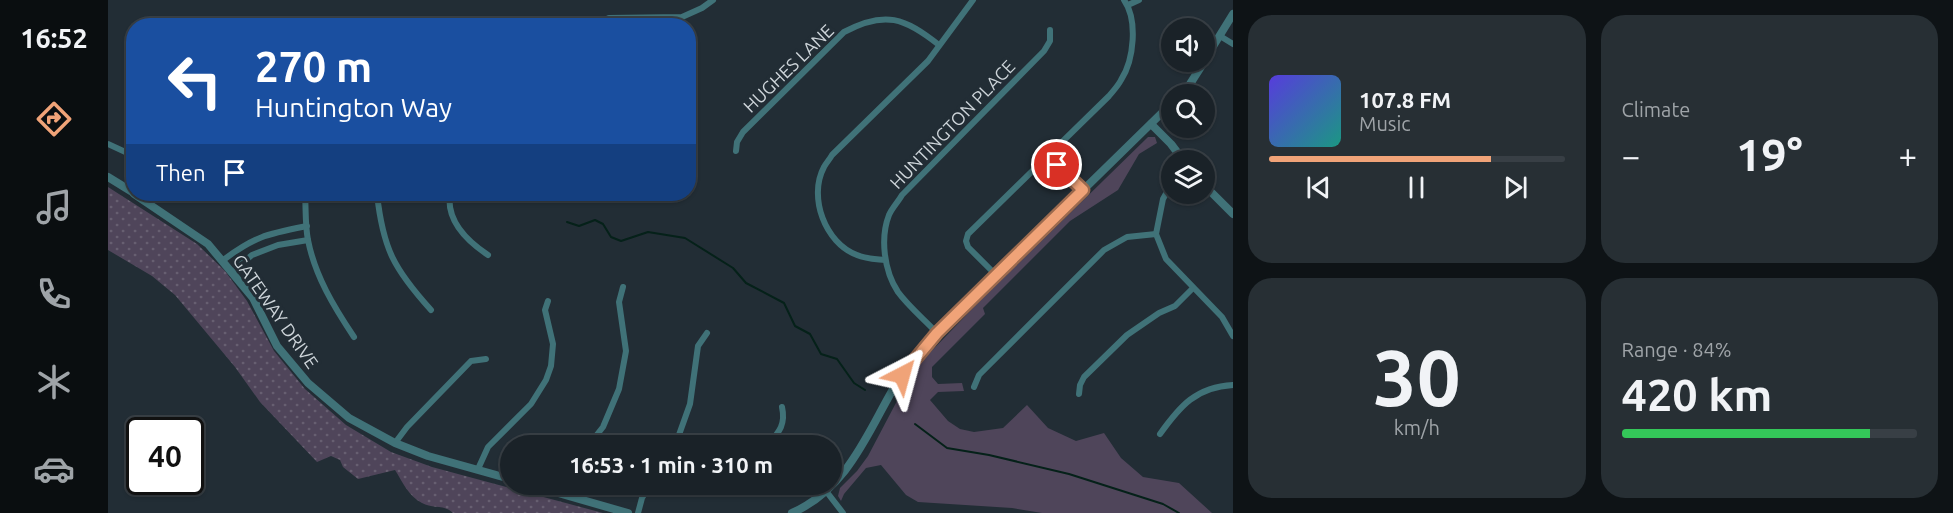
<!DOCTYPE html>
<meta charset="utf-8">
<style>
:root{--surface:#1a2228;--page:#272f34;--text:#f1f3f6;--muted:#9fa4a8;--line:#383f45;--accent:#f0a378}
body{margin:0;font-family:Ubuntu,sans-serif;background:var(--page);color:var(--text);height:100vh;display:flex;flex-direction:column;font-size:22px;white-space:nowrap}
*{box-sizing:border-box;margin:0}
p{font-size:20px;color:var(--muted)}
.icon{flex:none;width:33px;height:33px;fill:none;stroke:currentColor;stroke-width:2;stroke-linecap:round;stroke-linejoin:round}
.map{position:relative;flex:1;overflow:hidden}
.drawer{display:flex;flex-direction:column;gap:15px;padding:15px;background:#0e1316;width:720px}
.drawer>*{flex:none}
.hud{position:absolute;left:18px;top:18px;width:570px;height:183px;border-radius:24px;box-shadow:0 2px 4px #0004,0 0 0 2px var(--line);background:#1a4fa0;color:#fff;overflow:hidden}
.fabs{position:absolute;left:1053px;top:18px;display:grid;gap:12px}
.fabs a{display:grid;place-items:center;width:54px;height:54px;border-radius:50%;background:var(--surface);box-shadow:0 2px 4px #0004,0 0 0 2px var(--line);font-size:30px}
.speed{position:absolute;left:18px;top:417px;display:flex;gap:12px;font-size:30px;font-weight:700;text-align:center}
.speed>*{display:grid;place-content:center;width:78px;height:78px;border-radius:50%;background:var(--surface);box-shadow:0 2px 4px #0004,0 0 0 2px var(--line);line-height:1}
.speed .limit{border:3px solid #111;border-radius:9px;background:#fff;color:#111}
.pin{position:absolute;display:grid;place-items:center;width:51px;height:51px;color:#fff;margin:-26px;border:3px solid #fff;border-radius:50%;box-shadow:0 2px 6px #0007}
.me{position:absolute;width:66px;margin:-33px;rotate:39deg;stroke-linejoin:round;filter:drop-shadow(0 0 4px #0008)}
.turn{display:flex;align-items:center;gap:21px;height:126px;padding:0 30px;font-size:27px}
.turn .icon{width:78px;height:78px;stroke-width:2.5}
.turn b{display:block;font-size:42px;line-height:51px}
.then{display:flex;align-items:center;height:57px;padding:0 30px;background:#0003;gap:12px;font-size:22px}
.big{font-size:45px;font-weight:700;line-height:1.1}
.drawer .widget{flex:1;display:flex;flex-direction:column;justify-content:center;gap:9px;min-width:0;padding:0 21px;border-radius:24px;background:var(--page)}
.drawer .dial{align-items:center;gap:0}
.dial b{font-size:78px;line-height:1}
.song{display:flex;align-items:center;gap:18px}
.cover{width:72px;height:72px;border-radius:9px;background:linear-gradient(135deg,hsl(250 70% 55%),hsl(170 70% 35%))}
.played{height:6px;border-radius:3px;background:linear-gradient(90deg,var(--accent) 75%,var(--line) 75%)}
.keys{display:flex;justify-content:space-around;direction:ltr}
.heat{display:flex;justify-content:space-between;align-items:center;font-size:33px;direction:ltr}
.charge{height:9px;border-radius:4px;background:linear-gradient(90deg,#34c759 84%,var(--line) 0)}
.drawer .tiles{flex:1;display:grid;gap:15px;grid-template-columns:repeat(2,1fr)}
.trip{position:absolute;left:392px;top:435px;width:342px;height:60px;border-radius:30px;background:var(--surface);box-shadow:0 2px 4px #0004,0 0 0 2px var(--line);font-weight:700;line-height:60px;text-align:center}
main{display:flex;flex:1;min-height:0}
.tab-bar{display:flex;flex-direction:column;width:108px;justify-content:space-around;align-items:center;background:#0a0e10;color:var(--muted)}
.tab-bar .icon{width:42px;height:42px}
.tab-bar .active{color:var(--accent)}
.tab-bar b{font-size:27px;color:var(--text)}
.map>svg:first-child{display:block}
.grass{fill:#4f455a}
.park{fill:url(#park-dots)}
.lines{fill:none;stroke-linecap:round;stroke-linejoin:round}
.stream{stroke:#052119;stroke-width:2}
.minor{stroke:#407278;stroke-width:6}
.tertiary{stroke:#407278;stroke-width:8}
.route-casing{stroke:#9c6a4e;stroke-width:15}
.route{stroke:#f0a378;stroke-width:10}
.labels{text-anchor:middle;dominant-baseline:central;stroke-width:6;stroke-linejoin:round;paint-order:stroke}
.street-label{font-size:18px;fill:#cdd4d9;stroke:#222d35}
</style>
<main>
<nav class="tab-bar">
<b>16:52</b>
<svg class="icon active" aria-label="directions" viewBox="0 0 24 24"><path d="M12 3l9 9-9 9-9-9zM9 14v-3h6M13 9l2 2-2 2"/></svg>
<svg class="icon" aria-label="music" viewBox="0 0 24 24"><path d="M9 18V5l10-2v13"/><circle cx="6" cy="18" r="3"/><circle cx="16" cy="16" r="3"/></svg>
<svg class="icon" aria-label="phone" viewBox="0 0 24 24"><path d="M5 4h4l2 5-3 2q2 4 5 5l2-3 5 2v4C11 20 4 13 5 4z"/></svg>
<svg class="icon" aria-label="climate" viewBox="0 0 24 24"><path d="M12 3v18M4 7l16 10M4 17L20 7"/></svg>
<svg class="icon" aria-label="car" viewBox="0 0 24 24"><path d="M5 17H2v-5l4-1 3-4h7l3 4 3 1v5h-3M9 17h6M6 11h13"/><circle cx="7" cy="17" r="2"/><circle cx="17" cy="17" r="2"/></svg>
</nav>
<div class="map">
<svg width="1125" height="513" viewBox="0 0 1125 513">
<defs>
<pattern id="park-dots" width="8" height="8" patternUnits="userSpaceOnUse" patternTransform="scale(1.5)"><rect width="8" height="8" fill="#4f455a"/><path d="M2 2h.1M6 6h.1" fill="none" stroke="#675f71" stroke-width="1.8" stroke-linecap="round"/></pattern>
</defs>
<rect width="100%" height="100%" fill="#222d35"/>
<path class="grass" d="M1040,137H1047L1049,143L1031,154L1010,190L962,221L875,308L877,314L824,367V377L830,384L854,383L856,391L830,392L822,400L840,421L852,429L866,432L895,428L919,405L940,428L968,441L996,433L1013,458L1035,477L1071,483L1104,513H934L904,508L810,502L798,495L773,465L758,468L736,494L733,501L730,496L732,488L749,471L760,456L800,380L812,363L868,305Z"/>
<path class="park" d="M0,187L89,244L117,271L139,301L166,351L197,389L238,425L283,452L324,467L495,513H345C336,504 324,509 314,503C301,497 294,481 287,470L250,479L235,467L232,460L223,456L209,462L152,402L127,367L67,295L44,276L0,250Z"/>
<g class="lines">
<g class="stream">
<path d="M459,222L471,226L487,220L495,224L503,237L513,241L540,232L577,238L625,268L638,283L676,303L687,326L702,334L713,354L729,359L746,383L757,390"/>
<path d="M807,424L839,448L881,455L961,474L1055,504L1071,513"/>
</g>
<g class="minor">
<path d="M1020,5L1031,0"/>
<path d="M484,26L501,18L574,17L594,8L605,0"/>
<path d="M1112,36L1125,44"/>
<path d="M0,144L26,156"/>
<path d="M628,151L629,142L635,132L736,32C777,10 797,18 831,45"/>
<path d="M940,155L975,190"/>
<path d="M1064,183L1055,199L1048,234L1058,259L1114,317L1125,336"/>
<path d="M197,194C198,209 197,225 200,240C207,276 226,307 246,337"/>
<path d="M269,194C275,249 286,269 323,310"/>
<path d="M342,194C338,221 359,241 380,255"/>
<path d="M777,260C768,259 758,259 749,255C717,243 700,197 716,167C718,163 722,159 724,155L820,61L865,0"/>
<path d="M114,261C147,236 159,234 199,226"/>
<path d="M124,272L144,255L170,245L200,240"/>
<path d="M888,275L860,247L858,241L860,234L1001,96C1005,91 1010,86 1013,80C1026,60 1030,20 1016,0"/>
<path d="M829,333C817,320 801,307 790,292C776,271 772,238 781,215C784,208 790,202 794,195L936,51L942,41V30"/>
<path d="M866,387L871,375L996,250L1019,237L1048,234"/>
<path d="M971,394L972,385L976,377L1019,335L1051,313L1067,306L1085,288"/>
<path d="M1052,434C1072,406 1088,387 1125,385"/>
<path d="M287,443L299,427L363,361L378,359"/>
<path d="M480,446L495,427L511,389L518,351L511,302L515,287"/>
<path d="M567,446L582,404L590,346L599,333"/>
<path d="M659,446C671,432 678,425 674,407"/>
<path d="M370,469L380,447L423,404L438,380L443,366L445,344L437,310L440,301"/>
<path d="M718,491L735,513"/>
<path d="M448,493L453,484"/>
<path d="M530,513L534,498L543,484"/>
</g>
<g class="tertiary">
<path d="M1096,61L1125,14"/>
<path d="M1072,94L1082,84L1096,62"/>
<path d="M1043,124L1063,144L1075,160"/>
<path d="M0,177L26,193"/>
<path d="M1096,185L1125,214"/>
<path d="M26,194L100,244L145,298L169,346L200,383L241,418L287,443L320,456L402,479"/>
<path d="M419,484L520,513"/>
<path d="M684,513C746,485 762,423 796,371C805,357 818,345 829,333L1064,103"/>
</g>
</g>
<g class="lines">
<defs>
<path id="route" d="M794,375L829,333L975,190L949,165"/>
</defs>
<use href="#route" class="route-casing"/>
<use href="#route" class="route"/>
</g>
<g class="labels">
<g class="street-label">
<text transform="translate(680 68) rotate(-44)">HUGHES LANE</text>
<text transform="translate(844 124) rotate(-46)">HUNTINGTON PLACE</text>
<text transform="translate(168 311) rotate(55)">GATEWAY DRIVE</text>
</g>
</g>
</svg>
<div class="fabs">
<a><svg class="icon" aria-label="sound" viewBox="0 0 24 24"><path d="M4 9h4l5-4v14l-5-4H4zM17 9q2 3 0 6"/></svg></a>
<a><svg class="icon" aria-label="search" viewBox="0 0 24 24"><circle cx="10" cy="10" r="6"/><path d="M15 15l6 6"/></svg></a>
<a><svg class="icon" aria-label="layers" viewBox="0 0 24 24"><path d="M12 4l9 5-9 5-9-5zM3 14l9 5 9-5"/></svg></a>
</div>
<div class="speed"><div class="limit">40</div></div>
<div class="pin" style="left:949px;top:165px;background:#d93025"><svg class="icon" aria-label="arrive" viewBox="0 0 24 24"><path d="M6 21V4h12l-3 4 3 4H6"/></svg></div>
<svg class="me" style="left:794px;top:375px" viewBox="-20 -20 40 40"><path d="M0-17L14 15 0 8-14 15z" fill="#f0a378" stroke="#fff" stroke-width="4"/></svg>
<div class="trip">16:53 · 1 min · 310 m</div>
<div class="hud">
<div class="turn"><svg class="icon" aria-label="left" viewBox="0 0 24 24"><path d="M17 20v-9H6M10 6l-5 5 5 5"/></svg><div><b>270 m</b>Huntington Way</div></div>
<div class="then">Then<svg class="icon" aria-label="arrive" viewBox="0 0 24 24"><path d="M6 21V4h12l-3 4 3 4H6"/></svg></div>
</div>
</div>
<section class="drawer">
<div class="tiles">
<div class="widget">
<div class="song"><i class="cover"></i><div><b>107.8 FM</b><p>Music</p></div></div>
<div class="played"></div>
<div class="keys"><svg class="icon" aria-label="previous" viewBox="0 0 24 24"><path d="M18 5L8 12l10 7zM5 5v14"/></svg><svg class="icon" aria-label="pause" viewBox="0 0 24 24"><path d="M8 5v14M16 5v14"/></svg><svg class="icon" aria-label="next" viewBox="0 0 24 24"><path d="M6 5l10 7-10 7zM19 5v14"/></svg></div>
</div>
<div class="widget"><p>Climate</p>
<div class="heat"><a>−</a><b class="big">19°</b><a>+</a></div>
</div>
<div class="widget dial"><b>30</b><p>km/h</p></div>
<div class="widget"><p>Range · 84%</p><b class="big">420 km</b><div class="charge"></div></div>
</div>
</section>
</main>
